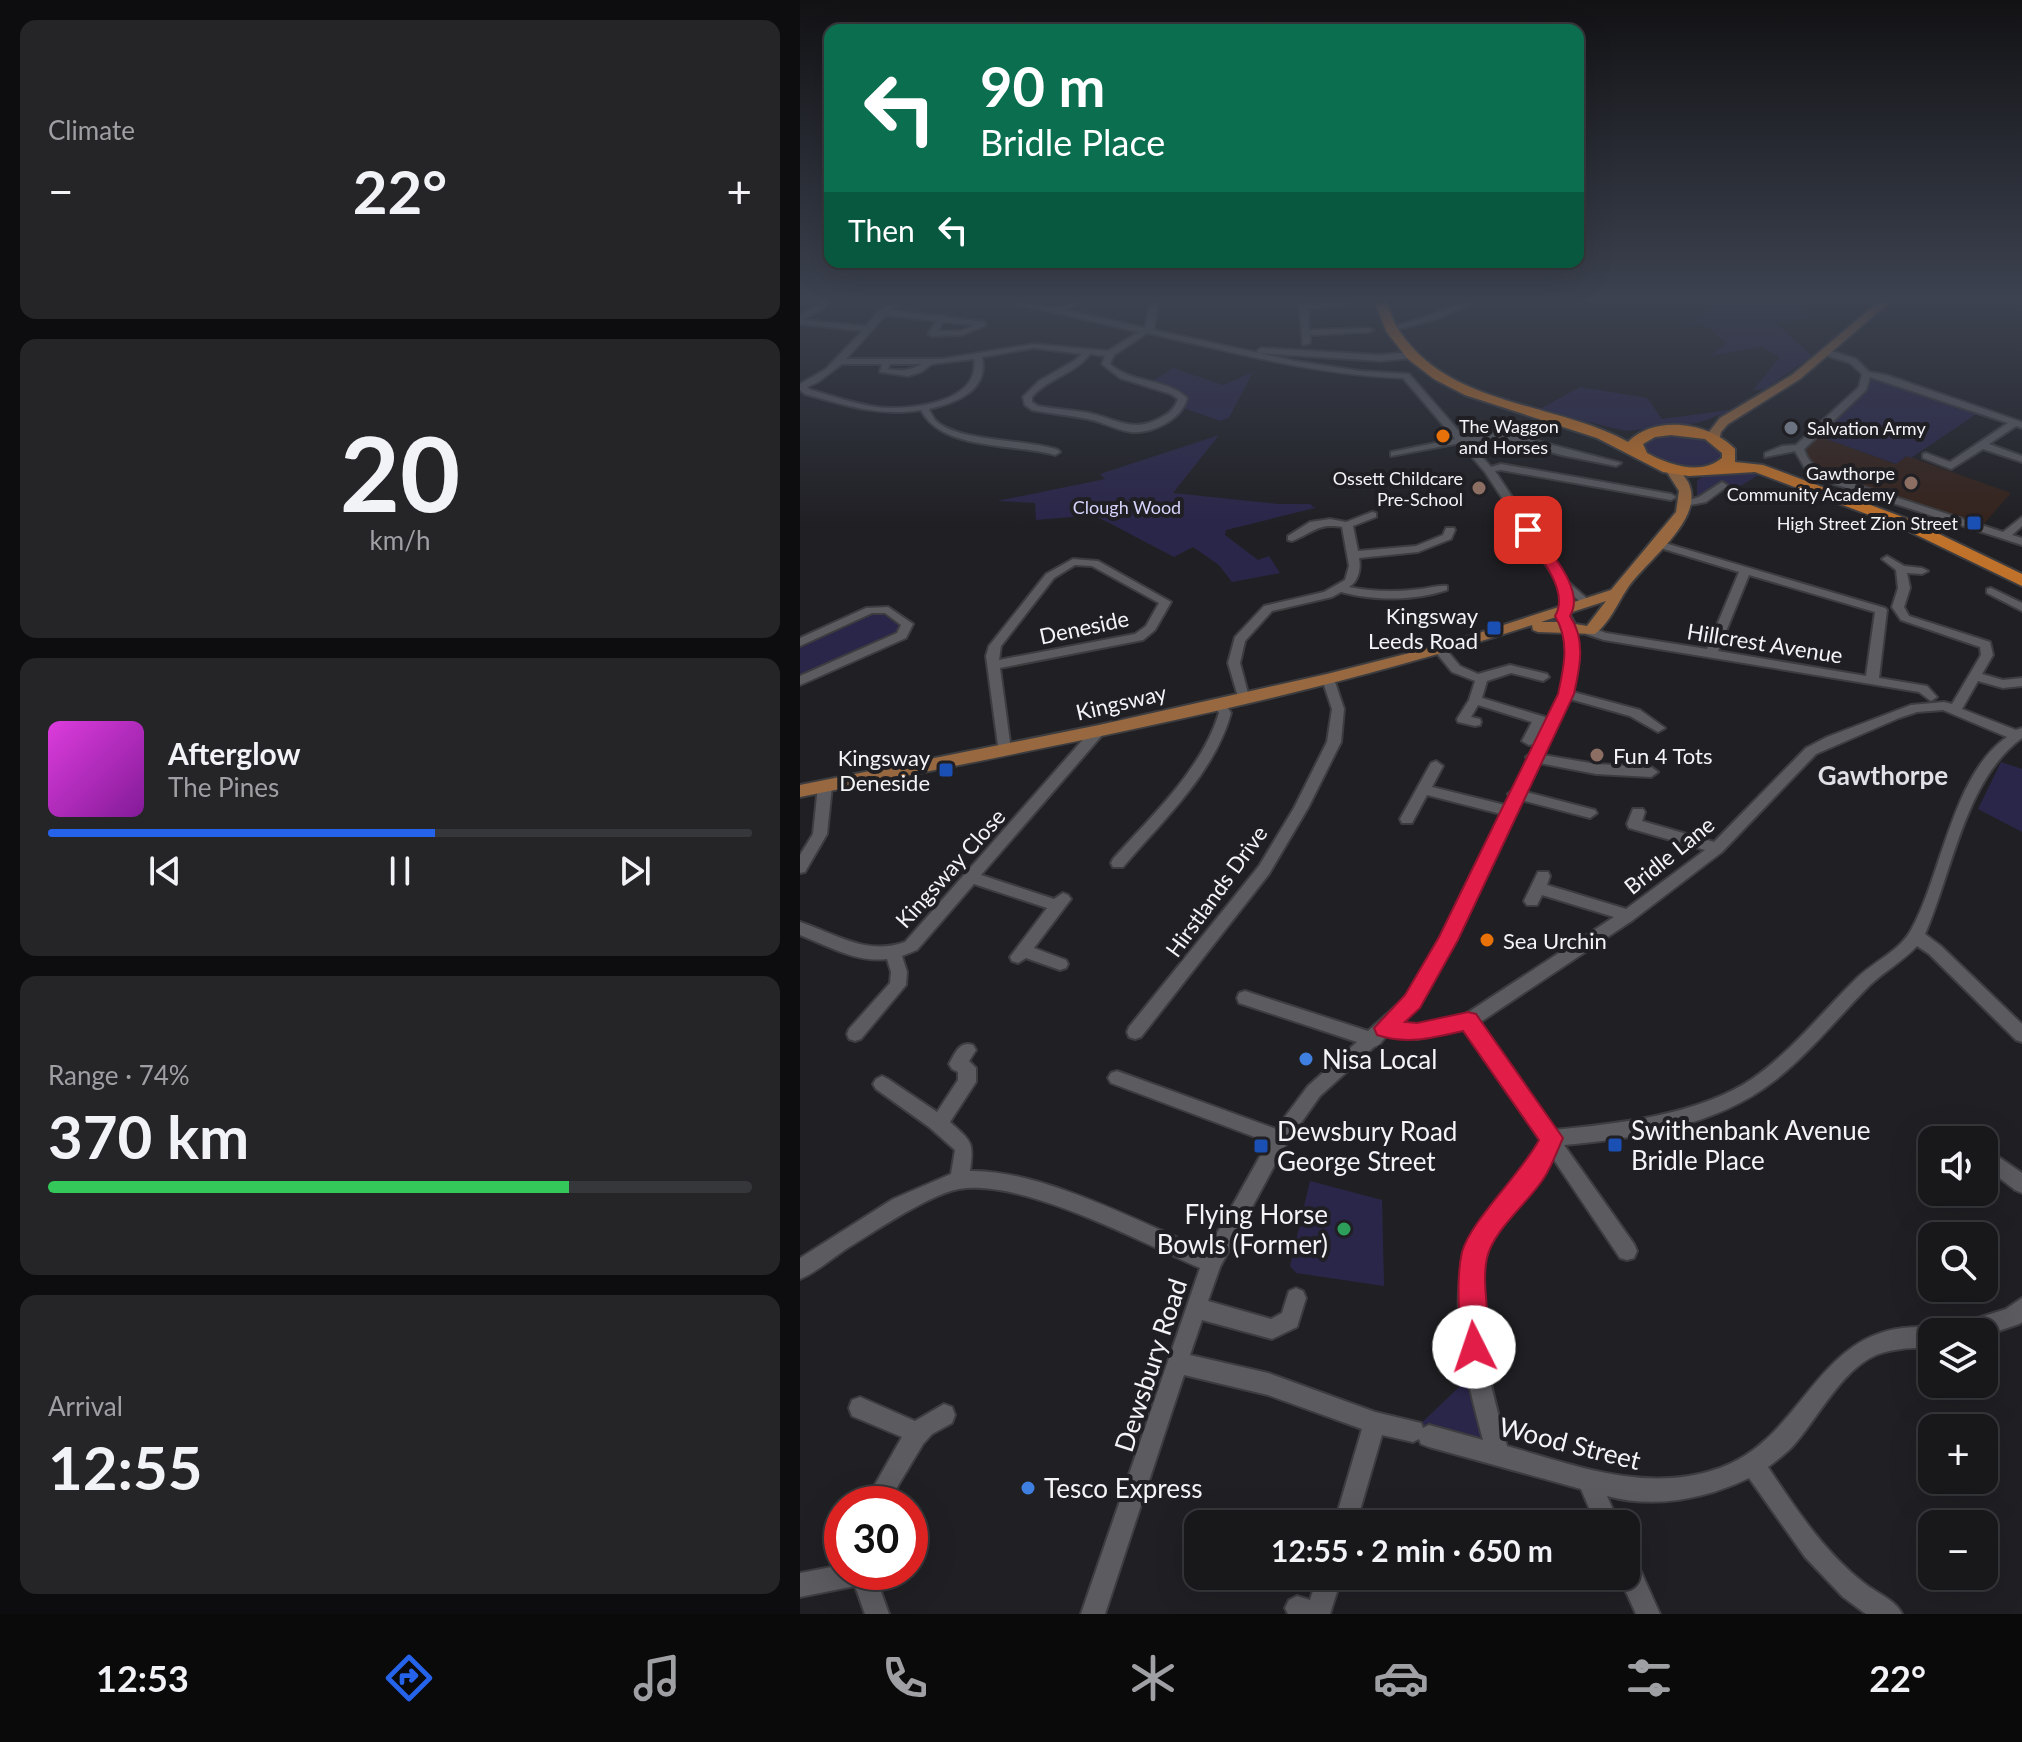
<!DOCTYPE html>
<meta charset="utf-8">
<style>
:root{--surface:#18181b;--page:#252528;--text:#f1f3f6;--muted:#9fa0a3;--line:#36373a;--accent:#2563eb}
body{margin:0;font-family:Lato,sans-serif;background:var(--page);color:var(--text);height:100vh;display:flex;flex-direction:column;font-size:30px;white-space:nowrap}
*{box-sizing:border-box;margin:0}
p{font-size:26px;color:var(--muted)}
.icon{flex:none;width:44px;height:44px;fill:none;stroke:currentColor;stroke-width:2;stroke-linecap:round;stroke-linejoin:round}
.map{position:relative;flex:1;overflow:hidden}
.panel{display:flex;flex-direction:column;gap:20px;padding:20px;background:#0d0d0f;width:800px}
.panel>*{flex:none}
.banner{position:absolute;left:24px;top:24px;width:760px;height:244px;border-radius:16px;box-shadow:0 8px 32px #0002,0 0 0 2px var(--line);background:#0b6e4f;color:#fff;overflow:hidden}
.buttons{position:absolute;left:1118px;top:1126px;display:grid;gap:16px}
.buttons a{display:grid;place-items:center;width:80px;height:80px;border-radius:16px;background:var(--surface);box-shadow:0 8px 32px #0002,0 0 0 2px var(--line);font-size:40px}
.speed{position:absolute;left:24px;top:1486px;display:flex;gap:16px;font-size:40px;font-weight:700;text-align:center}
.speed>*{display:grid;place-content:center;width:104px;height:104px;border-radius:50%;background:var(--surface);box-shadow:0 8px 32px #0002,0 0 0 2px var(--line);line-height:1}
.speed .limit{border:12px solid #d22;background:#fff;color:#111}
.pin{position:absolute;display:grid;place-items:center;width:68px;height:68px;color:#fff;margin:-34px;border-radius:16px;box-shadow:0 4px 12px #0006}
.me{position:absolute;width:88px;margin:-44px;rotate:356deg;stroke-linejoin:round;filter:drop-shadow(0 0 6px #0008)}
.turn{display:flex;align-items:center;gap:28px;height:168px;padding:0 24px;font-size:36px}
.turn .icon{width:104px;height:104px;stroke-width:2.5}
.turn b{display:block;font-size:56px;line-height:68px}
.then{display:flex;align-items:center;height:76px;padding:0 24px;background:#0003;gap:16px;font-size:30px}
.big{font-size:60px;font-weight:700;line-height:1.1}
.panel .tile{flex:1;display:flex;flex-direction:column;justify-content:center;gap:12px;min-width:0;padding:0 28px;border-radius:16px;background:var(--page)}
.panel .dial{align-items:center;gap:0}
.dial b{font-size:104px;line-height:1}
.song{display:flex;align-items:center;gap:24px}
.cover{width:96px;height:96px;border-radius:12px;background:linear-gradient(135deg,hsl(300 70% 55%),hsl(290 70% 35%))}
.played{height:8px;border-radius:4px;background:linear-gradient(90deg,var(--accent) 55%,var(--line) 55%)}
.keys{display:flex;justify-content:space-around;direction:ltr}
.heat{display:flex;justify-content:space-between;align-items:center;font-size:44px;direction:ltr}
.charge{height:12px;border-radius:6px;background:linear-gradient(90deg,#34c759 74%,var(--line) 0)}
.trip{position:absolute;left:384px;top:1510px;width:456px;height:80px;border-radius:16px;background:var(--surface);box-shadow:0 8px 32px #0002,0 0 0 2px var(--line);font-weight:700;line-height:80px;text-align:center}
.dock{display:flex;height:128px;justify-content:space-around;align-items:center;background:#0a0a0b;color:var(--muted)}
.dock .icon{width:56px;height:56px}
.dock .on{color:var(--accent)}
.dock b{font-size:36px;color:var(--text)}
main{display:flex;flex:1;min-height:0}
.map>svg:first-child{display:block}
.education{fill:#35231c}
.green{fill:#2a264a}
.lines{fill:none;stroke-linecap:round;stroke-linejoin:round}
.minor-casing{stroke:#3d3d40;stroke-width:4}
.major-casing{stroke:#3d3d40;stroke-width:4}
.highway-casing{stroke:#3d3d40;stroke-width:4}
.minor{fill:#5b5b60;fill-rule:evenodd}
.major{fill:#986940;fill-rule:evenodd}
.highway{fill:#c1722a;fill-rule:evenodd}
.route{fill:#e11d48;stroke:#92132f;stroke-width:2}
.worship-dot{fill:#6b7280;stroke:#202024;stroke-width:3}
.food-dot{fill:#e8710a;stroke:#202024;stroke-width:3}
.education-dot{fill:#8d6e63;stroke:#202024;stroke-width:3}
.transit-dot{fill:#1a4fb4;stroke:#202024;stroke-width:3}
.shop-dot{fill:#3f7fe0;stroke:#202024;stroke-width:3}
.leisure-dot{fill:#2e9e5b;stroke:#202024;stroke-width:3}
.labels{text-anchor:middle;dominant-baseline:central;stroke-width:8;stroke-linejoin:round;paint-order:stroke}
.far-poi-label{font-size:18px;fill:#f4f4f7;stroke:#202024;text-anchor:end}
.far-park-label{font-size:18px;fill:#d6d4fc;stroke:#202024}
.poi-label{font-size:22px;fill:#f4f4f7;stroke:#202024;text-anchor:end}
.street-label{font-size:22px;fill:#f4f4f7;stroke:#202024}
.quarter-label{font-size:26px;font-weight:bold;fill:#e0e0e6;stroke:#202024}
.near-poi-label{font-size:26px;fill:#f4f4f7;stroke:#202024;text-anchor:start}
.near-street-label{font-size:26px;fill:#f4f4f7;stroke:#202024}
</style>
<main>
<section class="panel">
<div class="tile"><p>Climate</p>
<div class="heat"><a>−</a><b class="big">22°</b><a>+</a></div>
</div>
<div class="tile dial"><b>20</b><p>km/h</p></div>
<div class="tile">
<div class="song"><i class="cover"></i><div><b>Afterglow</b><p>The Pines</p></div></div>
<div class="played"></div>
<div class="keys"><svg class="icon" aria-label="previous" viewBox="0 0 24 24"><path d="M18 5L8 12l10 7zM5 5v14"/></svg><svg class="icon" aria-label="pause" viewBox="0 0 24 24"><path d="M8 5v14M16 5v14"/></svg><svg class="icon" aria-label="next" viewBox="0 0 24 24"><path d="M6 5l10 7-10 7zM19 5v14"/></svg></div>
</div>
<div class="tile"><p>Range · 74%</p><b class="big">370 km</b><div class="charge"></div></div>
<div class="tile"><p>Arrival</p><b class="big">12:55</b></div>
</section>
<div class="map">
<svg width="1222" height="1614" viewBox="0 0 1222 1614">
<rect width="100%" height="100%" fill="#202024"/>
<path class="education" d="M1013,434L1095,464L1107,456L1211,493L1180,528L1029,479L1001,458L1004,440Z"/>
<g class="green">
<path d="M922,299H991L1012,317L976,322L1012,356L965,389L953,390L980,357L962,347L910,356L927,343L903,324L885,328Z"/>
<path d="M373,368L423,385L453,372L429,418L420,421L381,407L383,398L349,383Z"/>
<path d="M1066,374L1181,411L1111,458L1107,456L1096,464L1013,434L1056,397Z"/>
<path d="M780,387L847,398L862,419L936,409L898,423L826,431L738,410Z"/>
<path d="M902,433L931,456L900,471L856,463L835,443L841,437Z"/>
<path d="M419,435L373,493L479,504H510L515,508L426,530L425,535L458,560L469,556L480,573L432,582L419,565L393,547L374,557L294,515L236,520L235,503L197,501L305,479L300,474Z"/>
<path d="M949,470L960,474L934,490L916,485L897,498V481L902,477Z"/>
<path d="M70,610H88L107,624L102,635L0,681V642Z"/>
<path d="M1201,762L1222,769V832L1178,809Z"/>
<path d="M510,1181L582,1200L584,1286L496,1273L490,1266Z"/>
<path d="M677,1370L698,1454L613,1431Z"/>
</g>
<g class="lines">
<defs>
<g id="minor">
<path d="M22,299H30L25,308L2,320L66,326C76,315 88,299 105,299L90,310L138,316L142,315L146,317L185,322V326L162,335L132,336L128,334L136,321L86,315L46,359H142L234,344L308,351L339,332L204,301L200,299C219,299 236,307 254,308C265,308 274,299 286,299L265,310L345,328L351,300L370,299L358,303L354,330L495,361L560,371L609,374L664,437L703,432L821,463L816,466L761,455L703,438L669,442L691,467L701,464L871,494L876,497L871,500L701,470L695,471L768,582L791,602L785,605L760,586L685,472L660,443L591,456V452L655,439L603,378C516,375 432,352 347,333L314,355L310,364C332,384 366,378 387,398C382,419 353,434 331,432C316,430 303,422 288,419C270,415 251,414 232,410L225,405L223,397L239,381L274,361L282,354L234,348L182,357C189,391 156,403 129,409C129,410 135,420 135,420C156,442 227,439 258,450L260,452L255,455C214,443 142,451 121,410C80,417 44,405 5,394L0,390V384L26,369L62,331L0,324V315L19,304ZM143,322L173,325L161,331H138ZM290,354L305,356L302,364L320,378L371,394L378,399C375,408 370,413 362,417C333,434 317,419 289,413C272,410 255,409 238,406L232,402V397C248,378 275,374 290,354ZM174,359C181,403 109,411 77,407C55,404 33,396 11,390L7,387L18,382L42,364H82L80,372L108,376L121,372L132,364ZM90,364H121C110,371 101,371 88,369Z"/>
<path d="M314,299H328L332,301L328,303Z"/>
<path d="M381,299H409C403,303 387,303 381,299Z"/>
<path d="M499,299H507V303L547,300L551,302L547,304L508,308L509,330L569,328L573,330L569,332L510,335V343L503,345Z"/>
<path d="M672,299H682L634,320L590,331L586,329L628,316Z"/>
<path d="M461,348L580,355L612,352L616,355L612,358L580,361L458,353L457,351Z"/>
<path d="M1025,349L1056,359L1069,372L1086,375L1222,422V428L1216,426L1189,444L1222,456V462L1183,449L1151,469L1123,458V454L1126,453L1150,462L1208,423L1070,377L1066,390L1004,449C1008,464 1019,470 1033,477L1203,532L1222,517V526L1212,535L1222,538V545L1025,481L1006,470L995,451L965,457V453L982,446L996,445L1059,387L1062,374L1050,363L1022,354V350Z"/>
<path d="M922,482L927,485L926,487L906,502L885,506L880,503L899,497Z"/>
<path d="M572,512L576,513V517L553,526L558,551L616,546L643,535L646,528H654L655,530L651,539L618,552L559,558C561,568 559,581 549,587C573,592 598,592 621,589C630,588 638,585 647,586V590C614,601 574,601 541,592L532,597L472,611L445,641L440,663L449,697L447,700H439L428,663L435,637L464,606L524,592L545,580L549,566L542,527C517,523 513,533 492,541L488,540V536L510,522L530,519L546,522Z"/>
<path d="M858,541L1085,608L1087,610L1079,678L1127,686L1137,697L1131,701L1119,692L804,640L786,634L784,631L790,627L806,633L907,649L939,572L854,546L853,544ZM949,575L1075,612L1066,676L918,651Z"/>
<path d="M1087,556L1104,566L1122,568L1128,571L1122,574L1107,573L1110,588L1104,607L1109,616L1190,642L1193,655L1182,674L1203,680L1222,678V686L1203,688L1178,681L1162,709L1216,730L1222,728V738C1165,779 1152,873 1125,934L1141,946L1222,1024V1042L1216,1040L1129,954L1117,946C1103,961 1085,971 1070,985C1038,1017 1010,1053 974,1081C917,1126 834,1139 764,1145L834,1244L837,1251L834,1258L827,1260L820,1258L752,1157C737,1190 709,1212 691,1242C662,1291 693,1395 707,1446C777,1466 848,1494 920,1468C1000,1440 1015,1338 1103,1328C1115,1327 1128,1325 1139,1330L1140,1332H1132V1347C1114,1348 1093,1348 1076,1355C1041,1370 1017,1420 992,1447C984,1455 976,1461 968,1467C995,1508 1025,1553 1064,1583C1076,1593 1096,1600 1102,1614H1066L1043,1597L1005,1557L949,1478C906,1499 854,1509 807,1496L819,1524H796L781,1489L629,1447L621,1444L619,1439L613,1442L582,1435L556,1524H534L562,1429L468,1395L384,1375L305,1614H281L400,1268C341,1242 221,1178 159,1189C147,1191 135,1197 125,1202C97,1216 72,1233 46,1249C31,1259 17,1272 0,1279V1258L93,1199L151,1174L155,1150L129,1127L76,1089L73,1084L76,1079L82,1076L88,1079L137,1112L158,1080V1072L152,1069L149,1064C155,1053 160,1040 173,1045L176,1050L169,1061L176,1068V1082L150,1122C172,1142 174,1142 170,1171C239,1169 342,1223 407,1251L468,1142L311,1083L308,1078L311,1073L317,1071L476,1129L508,1086L557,1042L439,1003L437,998L439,993L445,991L568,1031L606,997L640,938L701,814L627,795L612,823H602L600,819L631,763L636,761L643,766L632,787L705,805L710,796L708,794L713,790L728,759L726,757L731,753L760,694L767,659L764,628L766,626L770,624L776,628L779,659L773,692L840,710L865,728L858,732L830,716L770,699L743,755L796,764L851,767L858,772L851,777L796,774L739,763L726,792L795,810L797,813L790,818L721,800L653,944L618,1007L600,1023L617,1025L664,1015L814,917L742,895L737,905H727L724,901L738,872H748L750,876L747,885L826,909L905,850L829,828L827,824L833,809H843L845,812L842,821L914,842L1006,748L1027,737L1111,705L1144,702L1152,704L1181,655L1180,647L1101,620L1092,607L1098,588L1096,570L1082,559ZM1143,710L1207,737C1152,775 1142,875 1111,930C1100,951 1073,962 1057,978C1022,1012 992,1051 952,1079C899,1115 816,1124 753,1130L679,1023L833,920L922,852L1016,754L1099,718L1117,712ZM664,1029L741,1141C725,1176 696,1198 676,1230C641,1289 667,1378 683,1440L629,1425L623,1428L621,1423L575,1412L468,1373L390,1355L402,1320L472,1339L497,1327L506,1298L503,1291L496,1288L489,1291L482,1313L471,1319L408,1301L420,1267L486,1144L520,1096L574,1047L579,1045L587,1035L617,1039Z"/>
<path d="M273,559L298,561L371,602L355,630L343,640L200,668L211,750L204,754L199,753L186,656L189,646L246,574ZM275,565L292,566L359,603L346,626L335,634L199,660L201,646L254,578Z"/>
<path d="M1191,588L1222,603V611L1187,593V589Z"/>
<path d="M88,607L113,624L106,638L0,685V676L97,633L101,625L85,613H72L0,646V638L66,608Z"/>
<path d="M640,646L644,647L660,666L678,674L710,665L747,674L749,677L743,681L711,673L687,681L682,698L745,717L746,720L734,744L729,745L722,741L732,722L678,705L671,717L680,719L681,722L680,725L675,726L658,722L657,719L669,700L675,681L652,672L634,650Z"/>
<path d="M528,675L534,679L544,709L541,742L508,808L469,874L341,1037L335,1039L329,1037L327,1032L329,1027L459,866L494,808L527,742L532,709L522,679Z"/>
<path d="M419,699L423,700L431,713C414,774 363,820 323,867H313L311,863L313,859C352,815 401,771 419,713L413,703Z"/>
<path d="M299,726L304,727L306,730L304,733L181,875L254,899L263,893L268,895L271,899L268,903L234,948L266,960L268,964L266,968L260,970L226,958L218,963L212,961L210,957L247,908L174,884L117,950L102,956L107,972L106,985L61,1039L55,1041L49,1039L47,1034L49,1029L90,983L91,972L87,959C57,963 28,946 0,935V922C36,934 67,956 105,942L294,727Z"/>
<path d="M25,781L32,786L27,834L5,872L0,873V855L13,834L18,786Z"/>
<path d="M1187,1149L1222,1173V1193L1215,1190L1184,1166V1150Z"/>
<path d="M1222,1298V1322L1219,1324L1184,1336V1332H1153L1156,1325L1206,1309Z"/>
<path d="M60,1397L115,1421L144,1404L152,1407L155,1415L152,1423L132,1434L123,1444L87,1504H64L102,1437L52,1416L49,1408L52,1400Z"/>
<path d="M826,1552L834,1556L860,1614H836L819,1576H826Z"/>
<path d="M42,1565V1572H74L89,1614H65L55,1586L0,1597V1573Z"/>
<path d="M518,1576H542L530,1614H488L485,1608L489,1600L497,1596L510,1600Z"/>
</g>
<g id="major">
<path d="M1082,299H1093L1000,379L928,424L921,432L919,441H911L909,432L920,418L992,375Z"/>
<path d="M871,465C878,468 884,475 888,482C907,519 845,561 827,589C817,604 810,622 795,634L738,632L733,630L732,625C494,703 245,747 0,797V785L299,725L527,674L645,644L811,590L876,512L879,491L865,469ZM806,601L787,626L775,624L769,613ZM756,617L759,622H741Z"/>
</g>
<path id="highway" d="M574,299H586C590,309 593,323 600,332C651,407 755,402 828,442C856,414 910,423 935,449V462L963,465L1108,519L1222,574V586L1096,525L955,472L889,476L863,472L797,438L665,395L634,379L608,359L586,331ZM871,435L905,439L922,453V458C901,476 869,465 847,453L843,444L855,437Z"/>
</defs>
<use href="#minor" class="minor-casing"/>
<use href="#major" class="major-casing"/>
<use href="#highway" class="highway-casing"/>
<use href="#minor" class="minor"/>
<use href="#major" class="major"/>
<use href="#highway" class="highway"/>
</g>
<linearGradient id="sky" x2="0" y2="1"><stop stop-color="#121214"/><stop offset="0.57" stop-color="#3c4250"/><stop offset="1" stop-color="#3c4250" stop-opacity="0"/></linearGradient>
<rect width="1222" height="525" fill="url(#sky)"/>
<path class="route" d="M728,525L735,530C749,551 786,590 770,616C786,640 780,667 774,694L658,940L620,1008L605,1022L617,1023L668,1012L676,1014L763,1138C757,1151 752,1166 744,1178C729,1202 693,1230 687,1258C680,1289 695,1330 684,1357L674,1361L664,1357C658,1342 659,1324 659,1308C658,1290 658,1270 662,1252C671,1220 721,1174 739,1140L663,1031C633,1038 607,1045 577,1035L574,1028L605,995L639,937L758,694C764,667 770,641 755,616C771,590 735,551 722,530Z"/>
<circle class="worship-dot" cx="991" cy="428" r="8"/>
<g class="food-dot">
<circle cx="643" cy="436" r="8"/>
<circle cx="687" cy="940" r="8"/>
</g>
<g class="education-dot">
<circle cx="1111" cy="483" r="8"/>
<circle cx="679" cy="488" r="8"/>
<circle cx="797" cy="755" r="8"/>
</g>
<g class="transit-dot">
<rect x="1166" y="515" width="16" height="16" rx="4"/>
<rect x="686" y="620" width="16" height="16" rx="4"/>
<rect x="138" y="762" width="16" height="16" rx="4"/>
<rect x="807" y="1137" width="16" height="16" rx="4"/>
<rect x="453" y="1138" width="16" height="16" rx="4"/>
</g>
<g class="shop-dot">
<circle cx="506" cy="1059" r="8"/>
<circle cx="228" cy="1488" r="8"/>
</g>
<circle class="leisure-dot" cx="544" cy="1229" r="8"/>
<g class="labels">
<g class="far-poi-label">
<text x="659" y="426" text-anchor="start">The Waggon<tspan x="659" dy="21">and Horses</tspan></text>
<text x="1007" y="428" text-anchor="start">Salvation Army</text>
<text x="1095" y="473">Gawthorpe<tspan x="1095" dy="21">Community Academy</tspan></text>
<text x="663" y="478">Ossett Childcare<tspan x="663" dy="21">Pre-School</tspan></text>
<text x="1158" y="523">High Street Zion Street</text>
</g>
<g class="far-park-label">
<text x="327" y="507">Clough Wood</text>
</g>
<g class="poi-label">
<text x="678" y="615">Kingsway<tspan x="678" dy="25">Leeds Road</tspan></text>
<text x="813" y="755" text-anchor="start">Fun 4 Tots</text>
<text x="130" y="757">Kingsway<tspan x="130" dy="25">Deneside</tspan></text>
<text x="703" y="940" text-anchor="start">Sea Urchin</text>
</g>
<g class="street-label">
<text transform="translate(284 627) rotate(-12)">Deneside</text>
<text transform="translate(965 643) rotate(9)">Hillcrest Avenue</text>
<text transform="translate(321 702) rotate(-13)">Kingsway</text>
<text transform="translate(869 855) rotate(-39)">Bridle Lane</text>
<text transform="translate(150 868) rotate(-48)">Kingsway Close</text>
<text transform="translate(416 891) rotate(-54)">Hirstlands Drive</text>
</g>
<g class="quarter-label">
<text x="1083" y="775">Gawthorpe</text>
</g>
<g class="near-poi-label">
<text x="522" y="1059">Nisa Local</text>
<text x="831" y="1130">Swithenbank Avenue<tspan x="831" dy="30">Bridle Place</tspan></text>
<text x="477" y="1131">Dewsbury Road<tspan x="477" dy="30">George Street</tspan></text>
<text x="528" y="1214" text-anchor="end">Flying Horse<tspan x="528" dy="30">Bowls (Former)</tspan></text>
<text x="244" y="1488">Tesco Express</text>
</g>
<g class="near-street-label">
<text transform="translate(350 1365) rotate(-72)">Dewsbury Road</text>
<text transform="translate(770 1443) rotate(14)">Wood Street</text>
</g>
</g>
</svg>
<div class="buttons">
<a><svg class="icon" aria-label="sound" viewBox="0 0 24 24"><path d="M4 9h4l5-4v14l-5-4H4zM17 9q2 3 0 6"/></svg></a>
<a><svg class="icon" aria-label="search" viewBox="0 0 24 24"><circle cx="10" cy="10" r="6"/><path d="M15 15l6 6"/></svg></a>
<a><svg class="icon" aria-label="layers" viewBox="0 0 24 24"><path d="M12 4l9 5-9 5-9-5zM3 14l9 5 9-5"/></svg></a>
<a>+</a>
<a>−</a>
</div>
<div class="speed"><div class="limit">30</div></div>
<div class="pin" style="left:728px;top:530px;background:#d93025"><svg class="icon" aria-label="arrive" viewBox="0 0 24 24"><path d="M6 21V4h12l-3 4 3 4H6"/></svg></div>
<svg class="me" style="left:674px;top:1347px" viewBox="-20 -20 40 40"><circle r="19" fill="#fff"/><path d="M0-13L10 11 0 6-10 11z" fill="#e11d48"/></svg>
<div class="trip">12:55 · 2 min · 650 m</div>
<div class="banner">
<div class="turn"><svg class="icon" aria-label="left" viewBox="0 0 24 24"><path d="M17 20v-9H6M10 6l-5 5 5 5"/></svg><div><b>90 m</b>Bridle Place</div></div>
<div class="then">Then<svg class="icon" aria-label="left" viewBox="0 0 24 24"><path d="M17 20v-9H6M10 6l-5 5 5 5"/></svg></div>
</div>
</div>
</main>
<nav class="dock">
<b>12:53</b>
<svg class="icon on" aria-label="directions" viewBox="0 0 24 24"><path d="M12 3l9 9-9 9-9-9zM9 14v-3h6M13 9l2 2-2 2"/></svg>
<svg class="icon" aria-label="music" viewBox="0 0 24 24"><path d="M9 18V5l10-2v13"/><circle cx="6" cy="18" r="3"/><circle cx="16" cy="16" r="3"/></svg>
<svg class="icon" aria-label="phone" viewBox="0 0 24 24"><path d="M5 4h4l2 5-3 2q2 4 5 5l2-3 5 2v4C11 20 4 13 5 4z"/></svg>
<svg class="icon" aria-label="climate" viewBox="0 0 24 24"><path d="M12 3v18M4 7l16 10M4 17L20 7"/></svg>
<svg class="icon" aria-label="car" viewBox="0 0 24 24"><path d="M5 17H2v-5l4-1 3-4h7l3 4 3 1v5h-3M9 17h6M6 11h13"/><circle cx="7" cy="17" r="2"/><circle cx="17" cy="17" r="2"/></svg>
<svg class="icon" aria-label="filters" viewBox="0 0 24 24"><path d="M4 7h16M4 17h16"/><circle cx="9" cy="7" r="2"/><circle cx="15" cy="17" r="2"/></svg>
<b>22°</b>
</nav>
